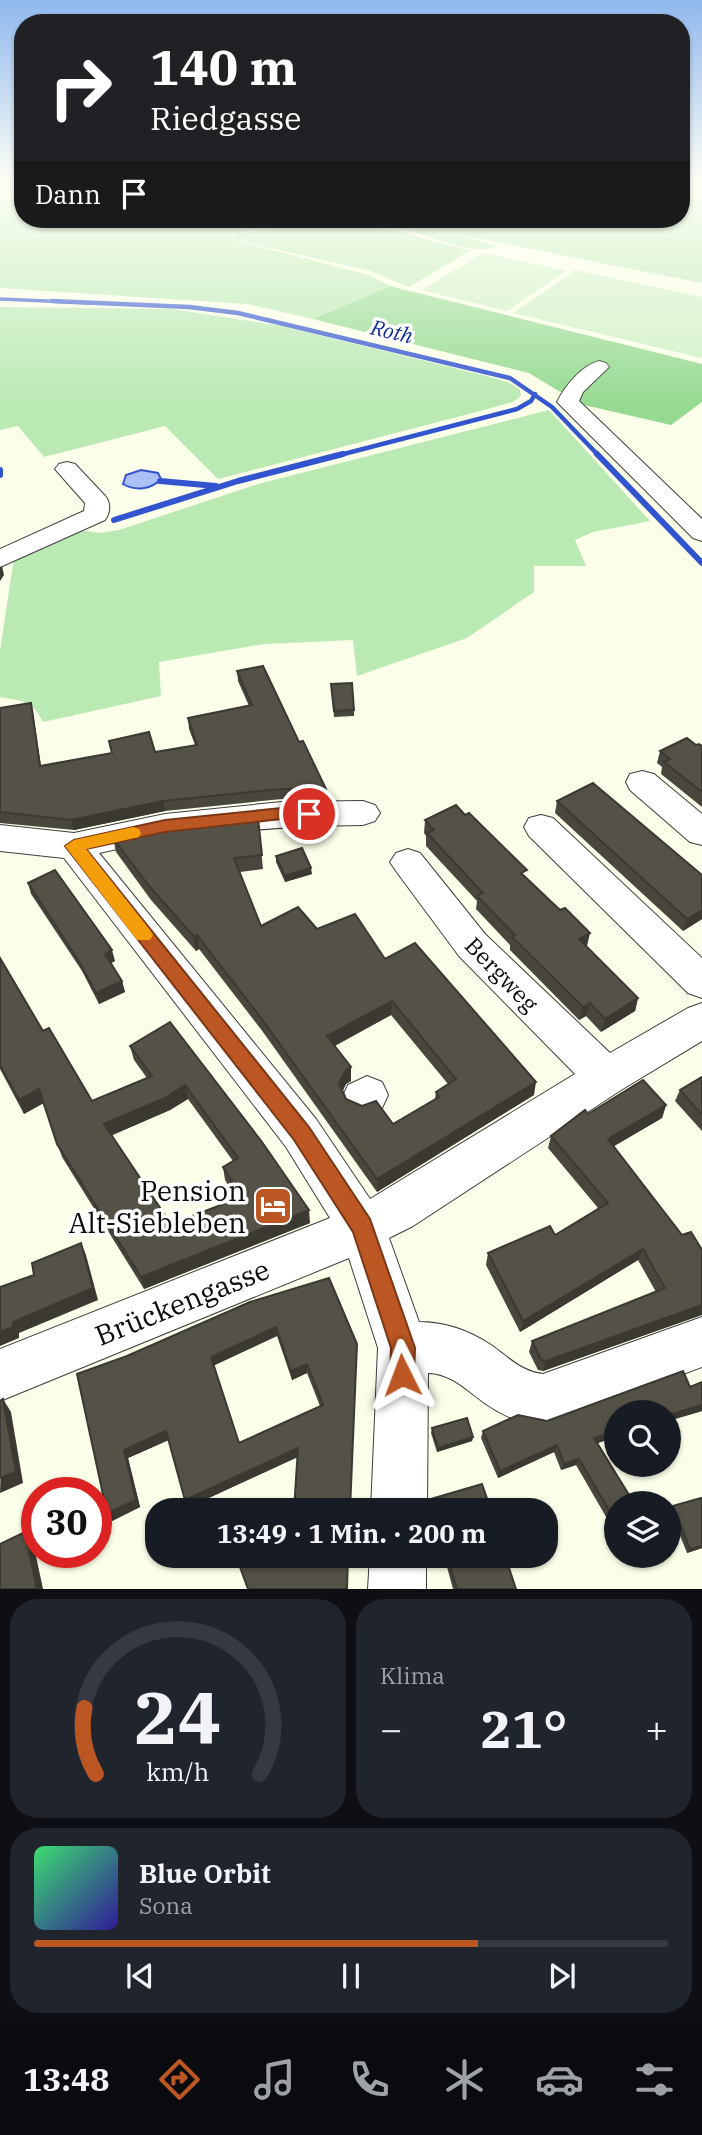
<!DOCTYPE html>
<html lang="de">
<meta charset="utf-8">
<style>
:root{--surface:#171b24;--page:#20242c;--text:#f1f3f6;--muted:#9ea1a6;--line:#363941;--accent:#bc5622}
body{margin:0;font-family:"IBM Plex Serif",serif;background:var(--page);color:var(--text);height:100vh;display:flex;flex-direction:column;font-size:26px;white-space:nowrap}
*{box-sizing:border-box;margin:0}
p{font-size:23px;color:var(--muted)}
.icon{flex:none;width:38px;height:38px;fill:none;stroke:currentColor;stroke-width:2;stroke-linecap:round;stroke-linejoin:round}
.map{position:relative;height:1589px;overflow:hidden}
.sheet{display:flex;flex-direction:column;gap:10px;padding:10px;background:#0d0f14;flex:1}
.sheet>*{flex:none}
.guide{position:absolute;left:14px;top:14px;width:676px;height:214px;border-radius:28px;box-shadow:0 2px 5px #0004;background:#202124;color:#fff;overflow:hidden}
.fabs{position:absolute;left:604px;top:1400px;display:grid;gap:14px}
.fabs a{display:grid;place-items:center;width:77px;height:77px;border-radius:50%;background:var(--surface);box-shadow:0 2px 5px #0004;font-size:35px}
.speed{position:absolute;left:21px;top:1477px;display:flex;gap:14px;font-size:35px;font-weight:700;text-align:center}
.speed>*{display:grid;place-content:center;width:91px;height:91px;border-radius:50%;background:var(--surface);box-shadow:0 2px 5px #0004;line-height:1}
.speed .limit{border:10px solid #d22;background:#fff;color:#111}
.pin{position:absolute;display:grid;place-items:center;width:60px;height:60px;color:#fff;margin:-30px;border:4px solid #fff;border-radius:50%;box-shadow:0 2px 7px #0007}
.me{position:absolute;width:77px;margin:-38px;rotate:357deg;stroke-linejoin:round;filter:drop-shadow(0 0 5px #0008)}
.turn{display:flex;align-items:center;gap:24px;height:147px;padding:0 21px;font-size:32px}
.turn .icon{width:91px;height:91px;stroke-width:2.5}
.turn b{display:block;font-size:49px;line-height:60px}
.then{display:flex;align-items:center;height:66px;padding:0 21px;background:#0003;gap:14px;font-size:26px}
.big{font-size:52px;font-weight:800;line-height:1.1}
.sheet .card{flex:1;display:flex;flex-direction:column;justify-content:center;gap:10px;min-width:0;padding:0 24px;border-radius:28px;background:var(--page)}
.sheet .dial{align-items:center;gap:0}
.dial svg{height:182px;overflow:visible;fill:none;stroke:var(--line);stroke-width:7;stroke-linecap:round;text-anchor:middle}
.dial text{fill:var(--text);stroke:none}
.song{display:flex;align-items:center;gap:21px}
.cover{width:84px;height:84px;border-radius:10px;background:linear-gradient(135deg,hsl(140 70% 55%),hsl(250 70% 35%))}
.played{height:7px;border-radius:4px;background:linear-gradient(90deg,var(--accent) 70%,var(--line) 70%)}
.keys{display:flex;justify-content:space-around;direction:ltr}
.heat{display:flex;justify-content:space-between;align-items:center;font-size:38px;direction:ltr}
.sheet .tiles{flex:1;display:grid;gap:10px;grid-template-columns:1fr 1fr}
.card:last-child{grid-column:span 2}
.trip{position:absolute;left:145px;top:1498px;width:413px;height:70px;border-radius:28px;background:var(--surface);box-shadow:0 2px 5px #0004;font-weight:800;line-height:70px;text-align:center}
.dock{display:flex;height:112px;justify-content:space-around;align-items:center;background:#090b0e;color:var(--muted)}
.dock .icon{width:49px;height:49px}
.dock .active{color:var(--accent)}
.dock b{font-size:32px;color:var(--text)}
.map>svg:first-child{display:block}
.green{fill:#bae9b3}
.forest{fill:#96da92}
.pitch{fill:#d0f0c5}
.water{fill:#adbff7;stroke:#3354cf;stroke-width:2}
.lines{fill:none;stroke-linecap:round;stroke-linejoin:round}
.stream-far2{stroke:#3354cf;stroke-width:3.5}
.stream-far1{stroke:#3354cf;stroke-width:4.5}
.stream{stroke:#3354cf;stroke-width:6}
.minor-casing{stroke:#3e3e3e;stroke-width:2}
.minor{fill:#fff;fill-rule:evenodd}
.wall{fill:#48463d;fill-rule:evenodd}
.shaded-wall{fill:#3b3932}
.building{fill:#545147;stroke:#3b3932;stroke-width:2;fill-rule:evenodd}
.route{fill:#bc5622;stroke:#7a3816;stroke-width:2}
.slow{fill:#f59e0b}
.labels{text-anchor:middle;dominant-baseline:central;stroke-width:7;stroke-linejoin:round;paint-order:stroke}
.far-water-label{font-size:21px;font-style:italic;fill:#132c9d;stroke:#fff}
.street-label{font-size:23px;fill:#0b0b0b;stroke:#fff}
.near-poi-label{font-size:28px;fill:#0b0b0b;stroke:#fff;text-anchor:end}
.near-street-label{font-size:28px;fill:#0b0b0b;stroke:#fff}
</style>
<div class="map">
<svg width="702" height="1589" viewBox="0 0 702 1589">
<rect width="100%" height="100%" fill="#fbffe9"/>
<g class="green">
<path d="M0,181H23V219H322L231,234L234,240L369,275L390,286L313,319L247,304L0,288Z"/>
<path d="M681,181H702V283L445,232L499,246C465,259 424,228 392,229C416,236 444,245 471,250L409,287L371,271L236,240L233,235C267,229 322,214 355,219C368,220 377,229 391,230L360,219H681Z"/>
<path d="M0,307L172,309L281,326L487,376L510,383L520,390L521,396L513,402L484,410L218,479L165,426L44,457L18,426L0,430Z"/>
<path d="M549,410L650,521L593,532L575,540L586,566H534V592L467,638L357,676L353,640L264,644L159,662L161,696L43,722C32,700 22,701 0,697V651L14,558L78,530L100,533L119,530L258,484Z"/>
</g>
<path class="forest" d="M390,286L702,364V402L671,425L580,404L529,373L313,319Z"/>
<g class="pitch">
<path d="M484,253L566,271L507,311L421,290Z"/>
<path d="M575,270L702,297V358L513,313Z"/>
</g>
<path class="water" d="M141,470L158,473L161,479C151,490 135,491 123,484L126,475Z"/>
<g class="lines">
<g class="stream-far2">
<path d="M364,219L385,222L412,219"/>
<path d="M0,299L93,303"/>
</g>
<g class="stream-far1">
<path d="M52,301L189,307L238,313L510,378L552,407L599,456"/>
<path d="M336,456L517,409L531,401L535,394"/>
</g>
<g class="stream">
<path d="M597,454L702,563"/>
<path d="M0,470V475"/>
<path d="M160,481L216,486"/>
<path d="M114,520L238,481L343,454"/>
</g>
<defs>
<g id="minor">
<path d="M599,361L606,363L609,367L583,392L579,401L702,519V541L693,538L557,402C565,386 581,366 599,361Z"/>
<path d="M67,462L75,464L106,497C111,504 110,513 105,520L0,567V549L84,511L85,503L55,469L59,464Z"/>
<path d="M642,771L654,774L702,814V845L690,842L630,790L626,782L630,774Z"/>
<path d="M363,801L375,805L380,813L375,821L363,825C273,826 187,833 99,853L316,1119L370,1199L575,1074L459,956L396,871L390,862L396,853L408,849L420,853L485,934L610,1053L688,1008L702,1003V1041L621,1090L413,1226L389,1238L419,1322C445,1322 470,1331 491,1345C508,1357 522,1372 543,1374L702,1317V1367L543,1426C523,1424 503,1416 486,1404C467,1391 453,1374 428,1373L427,1510H371L378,1348L349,1258L0,1401V1349L330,1218L286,1147L64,858L0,851V825L74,833L165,814L282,802Z"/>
<path d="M541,815L553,818L702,958V998L688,993L529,836L524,827L529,818Z"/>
<path d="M367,1076L382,1082L388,1095L382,1108L363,1117L348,1111L342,1098L348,1085Z"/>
<path d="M370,1556H426V1589H368Z"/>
</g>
</defs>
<use href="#minor" class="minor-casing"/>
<use href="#minor" class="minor"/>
</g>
<g class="wall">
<path d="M237,671L299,742L326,789V799H282L165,811L74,830L0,823V708L33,713L41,766L155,752L195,745L189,729L188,718L249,706L238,681Z"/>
<path d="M331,684L354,710V716L334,717Z"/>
<path d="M702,746V807L661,774L662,767L657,763L660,751Z"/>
<path d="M557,801L702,875V919L683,931L555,813Z"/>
<path d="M258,818L263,869L240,872L261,926L317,929L385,959L534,1095L377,1192L263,1032L199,949L196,951L151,900L116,852L113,838ZM391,1015L448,1084L436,1092L435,1099L393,1124L346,1099L342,1091L346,1084L351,1081L335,1046Z"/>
<path d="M425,820L526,877L587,946H586L638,998L635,1011L601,1032L586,1016L579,1020L510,950V945L476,909L477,901L426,846V836L424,833Z"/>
<path d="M276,856L312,874L285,882L276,862Z"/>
<path d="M28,883L115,961L111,963L122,981L125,992L99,1004L82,971L31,894Z"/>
<path d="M0,958L43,1031L92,1101L147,1078L134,1060L130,1046L170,1022L310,1223L144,1289L62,1157L43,1103L24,1114L0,1069ZM188,1099L233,1161L223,1167L225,1180L237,1199L171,1224L112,1135L170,1110Z"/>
<path d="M702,1077V1131L675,1101L680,1090Z"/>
<path d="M666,1105L662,1118L614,1146L682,1235L702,1250V1315L543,1371L538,1370L529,1352L532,1341L656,1292L638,1260L520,1332L486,1265L488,1253L555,1235L598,1208L548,1148L551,1136L588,1114Z"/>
<path d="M250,1302L357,1344L297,1457L187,1508L168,1440L128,1458L140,1507L112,1521L107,1513L127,1356ZM277,1336L292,1380L307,1373L320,1406L239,1443L214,1365Z"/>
<path d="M683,1371L690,1387L702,1382V1411L668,1421V1412H616V1437L598,1443L634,1503H616V1534L576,1465L561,1470L554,1452L498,1478L481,1438L483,1431L518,1415L547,1421Z"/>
<path d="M432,1428L473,1437L472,1441L437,1452L431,1433Z"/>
<path d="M431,1499L491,1510H431L430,1506Z"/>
<path d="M673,1506L702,1548L687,1553L670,1510Z"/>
<path d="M444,1556H505L516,1589H453Z"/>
</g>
<g class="shaded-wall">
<path d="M2,566L4,575L0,581V568Z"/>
<path d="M31,703L33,713L42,777L40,766Z"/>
<path d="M163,801L165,811L74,830L71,820Z"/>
<path d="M311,868L312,874L285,882V876Z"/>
<path d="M702,910V919L683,931L687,919Z"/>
<path d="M590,933L587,946L576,952L579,939Z"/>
<path d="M197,935L199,949L196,951L194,937Z"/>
<path d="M112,950L115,961L107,965L105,954Z"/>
<path d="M122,981L125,992L99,1004L96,993Z"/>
<path d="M638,998L635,1011L601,1032L605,1019Z"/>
<path d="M392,1001L391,1015L328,1049L327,1036Z"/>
<path d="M590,1003L586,1016L579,1020L583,1007Z"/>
<path d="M351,1067V1081L346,1084L340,1097L339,1083L346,1070Z"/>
<path d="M536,1082L534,1095L377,1192V1179Z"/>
<path d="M185,1085L188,1099L170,1110L108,1137L104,1124Z"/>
<path d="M39,1089L44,1103L24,1114L19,1100Z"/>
<path d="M666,1105L662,1118L604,1152L608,1139Z"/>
<path d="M309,1210L310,1223L144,1289L141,1277Z"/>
<path d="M81,1243L86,1255L98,1300L19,1333V1338L0,1346V1332L13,1322Z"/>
<path d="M643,1249L638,1260L520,1332L523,1321Z"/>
<path d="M702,1305L701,1315L543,1371L546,1361Z"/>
<path d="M276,1327L277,1336L213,1366L211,1357Z"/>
<path d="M307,1364V1373L292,1380L291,1371Z"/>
<path d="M3,1399L11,1412L23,1483L0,1493Z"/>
<path d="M702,1405V1411L668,1421V1415Z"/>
<path d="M166,1431L169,1440L128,1458L140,1507L112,1521L107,1513L124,1450Z"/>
<path d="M616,1431V1437L591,1445L594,1438Z"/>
<path d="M473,1437L472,1441L437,1452L438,1448Z"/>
<path d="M557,1445L554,1452L498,1478L500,1471Z"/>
<path d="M298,1448V1457L187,1508L185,1500Z"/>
<path d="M579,1459L576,1465L561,1470L564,1464Z"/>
<path d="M25,1532L33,1542L43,1589H37Z"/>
<path d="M702,1546V1548L687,1553L690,1549Z"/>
</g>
<g class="building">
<path d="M263,666L299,742L303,741L326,789H281L163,801L71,820L0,812V708L31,703L40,766L112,753L109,741L149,732L155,752L197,745L188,718L252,705L237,671Z"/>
<path d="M352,683L354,710L334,711L331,684Z"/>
<path d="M687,738L696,745L699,744L702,746V792L664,762L670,759L660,751Z"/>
<path d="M593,783L702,875V910L687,919L557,801Z"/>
<path d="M456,805L465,815L469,813L527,870L521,873L560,910L565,908L590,933L579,939L638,998L605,1019L590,1003L583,1007L512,937L515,935L477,896L483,893L427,833L434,830L425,820Z"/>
<path d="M258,818L262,855L234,858L261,926L298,907L317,929L355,914L385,959L415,943L536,1082L377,1179L261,1018L197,935L194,937L149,886L113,838L196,824ZM392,1001L456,1079L436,1092L439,1097L393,1124L376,1101L362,1106L346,1099L339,1083L346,1070L351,1067L327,1036Z"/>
<path d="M302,848L311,868L285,876L276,856Z"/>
<path d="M55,870L112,950L105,954L122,981L96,993L78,960L28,883Z"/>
<path d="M0,958L43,1031L49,1028L92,1101L152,1076L130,1046L170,1022L262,1142L309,1210L141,1277L57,1144L39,1089L19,1100L0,1065ZM185,1085L238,1158L223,1167L242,1197L171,1224L104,1124L167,1097Z"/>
<path d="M702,1077V1115L680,1090Z"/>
<path d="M643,1080L666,1105L608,1139L682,1235L691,1232L702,1250V1305L546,1361L541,1360L532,1341L665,1288L643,1249L523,1321L488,1253L550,1226L555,1235L608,1203L551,1136L585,1110L588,1114Z"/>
<path d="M81,1243L93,1288L13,1322V1327L0,1332V1287L34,1275L32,1263Z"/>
<path d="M329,1278L357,1344L350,1510H294L298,1448L185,1500L166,1431L124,1450L136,1500L107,1513L77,1374L127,1356L250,1302ZM276,1327L291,1371L307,1364L323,1405L239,1443L211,1357Z"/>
<path d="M683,1371L690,1387L702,1382V1405L668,1415V1412H616V1431L594,1438L634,1503H616V1522L579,1459L564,1464L557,1445L500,1471L483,1431L518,1415L547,1421Z"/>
<path d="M3,1399L16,1472L0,1478V1401Z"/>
<path d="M467,1418L473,1437L438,1448L432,1428Z"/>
<path d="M482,1484L491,1510H434L431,1499Z"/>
<path d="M701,1498L702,1501V1546L690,1549L673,1506Z"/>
<path d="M25,1532L37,1589H0V1544Z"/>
<path d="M261,1556H348L347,1589H248L240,1567Z"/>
<path d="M447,1556H505L516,1589H457Z"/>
</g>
<linearGradient id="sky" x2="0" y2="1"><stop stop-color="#90b8ee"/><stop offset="0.45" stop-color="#fdfff5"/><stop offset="1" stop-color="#fdfff5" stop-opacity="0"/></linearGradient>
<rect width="702" height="404" fill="url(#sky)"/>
<path class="route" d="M282,808H309L317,814L309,819H282L165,832L86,849L309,1127L370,1219L415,1348L414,1375L411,1384L402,1388L393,1384L390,1375L391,1348L353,1232L294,1140L65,846L74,840L165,820Z"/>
<path class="slow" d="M133,827L139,829L141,833L139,837L86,849L150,930L153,935L150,940H137L65,846L74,840Z"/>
<defs>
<symbol id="hotel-square" viewBox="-11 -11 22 22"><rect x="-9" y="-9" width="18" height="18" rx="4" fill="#bc5622" stroke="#fff"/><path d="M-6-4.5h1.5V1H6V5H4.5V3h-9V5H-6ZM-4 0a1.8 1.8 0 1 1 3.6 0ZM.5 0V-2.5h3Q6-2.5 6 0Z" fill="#fff"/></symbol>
</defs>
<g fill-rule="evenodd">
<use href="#hotel-square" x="251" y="1184" width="44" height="44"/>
</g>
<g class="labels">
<g class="far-water-label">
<text transform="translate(392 331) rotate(13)">Roth</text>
</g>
<g class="street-label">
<text transform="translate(502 974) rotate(46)">Bergweg</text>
</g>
<g class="near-poi-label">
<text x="246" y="1190">Pension<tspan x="246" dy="32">Alt-Siebleben</tspan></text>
</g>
<g class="near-street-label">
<text transform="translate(182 1302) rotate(-22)">Brückengasse</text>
</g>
</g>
</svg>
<div class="fabs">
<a><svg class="icon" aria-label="search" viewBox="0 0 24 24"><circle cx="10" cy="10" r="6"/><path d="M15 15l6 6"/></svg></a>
<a><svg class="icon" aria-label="layers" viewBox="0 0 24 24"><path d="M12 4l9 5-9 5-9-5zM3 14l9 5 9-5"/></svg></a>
</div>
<div class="speed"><div class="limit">30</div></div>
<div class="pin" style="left:309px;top:814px;background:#d93025"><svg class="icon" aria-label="arrive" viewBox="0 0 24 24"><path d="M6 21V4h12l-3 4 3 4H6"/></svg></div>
<svg class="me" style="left:402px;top:1375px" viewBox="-20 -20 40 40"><path d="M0-17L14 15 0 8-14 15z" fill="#bc5622" stroke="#fff" stroke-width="4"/></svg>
<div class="trip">13:49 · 1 Min. · 200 m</div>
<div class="guide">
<div class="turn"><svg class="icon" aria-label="right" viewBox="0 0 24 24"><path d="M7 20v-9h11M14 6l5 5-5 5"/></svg><div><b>140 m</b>Riedgasse</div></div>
<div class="then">Dann<svg class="icon" aria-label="arrive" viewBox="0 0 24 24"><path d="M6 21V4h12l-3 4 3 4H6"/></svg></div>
</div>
</div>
<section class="sheet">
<div class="tiles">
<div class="card dial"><svg viewBox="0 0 100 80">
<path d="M14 69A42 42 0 1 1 86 69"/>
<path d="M14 69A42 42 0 0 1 9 40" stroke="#bc5622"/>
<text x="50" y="56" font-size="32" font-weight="700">24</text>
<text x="50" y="72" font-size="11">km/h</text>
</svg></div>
<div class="card"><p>Klima</p>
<div class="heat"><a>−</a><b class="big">21°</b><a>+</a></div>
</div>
<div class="card">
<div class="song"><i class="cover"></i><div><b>Blue Orbit</b><p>Sona</p></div></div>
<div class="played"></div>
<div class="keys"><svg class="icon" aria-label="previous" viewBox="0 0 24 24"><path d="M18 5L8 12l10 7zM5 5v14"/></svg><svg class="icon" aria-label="pause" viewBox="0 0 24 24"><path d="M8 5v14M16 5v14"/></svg><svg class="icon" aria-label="next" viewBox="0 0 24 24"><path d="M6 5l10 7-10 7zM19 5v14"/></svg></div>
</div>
</div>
</section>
<nav class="dock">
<b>13:48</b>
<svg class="icon active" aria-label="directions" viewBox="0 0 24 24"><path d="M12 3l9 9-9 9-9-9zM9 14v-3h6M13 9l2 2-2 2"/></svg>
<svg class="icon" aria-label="music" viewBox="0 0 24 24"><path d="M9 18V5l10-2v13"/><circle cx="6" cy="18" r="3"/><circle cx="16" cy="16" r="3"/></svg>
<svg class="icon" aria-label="phone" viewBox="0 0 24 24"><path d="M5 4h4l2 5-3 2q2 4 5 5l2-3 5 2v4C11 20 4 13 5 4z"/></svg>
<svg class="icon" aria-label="climate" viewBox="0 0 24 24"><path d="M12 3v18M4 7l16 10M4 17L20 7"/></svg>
<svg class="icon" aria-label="car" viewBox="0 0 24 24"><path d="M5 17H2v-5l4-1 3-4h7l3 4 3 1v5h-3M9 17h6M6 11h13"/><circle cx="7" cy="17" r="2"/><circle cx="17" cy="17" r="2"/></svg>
<svg class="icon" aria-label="filters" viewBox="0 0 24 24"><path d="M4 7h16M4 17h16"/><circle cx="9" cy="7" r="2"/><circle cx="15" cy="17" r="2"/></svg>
</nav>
